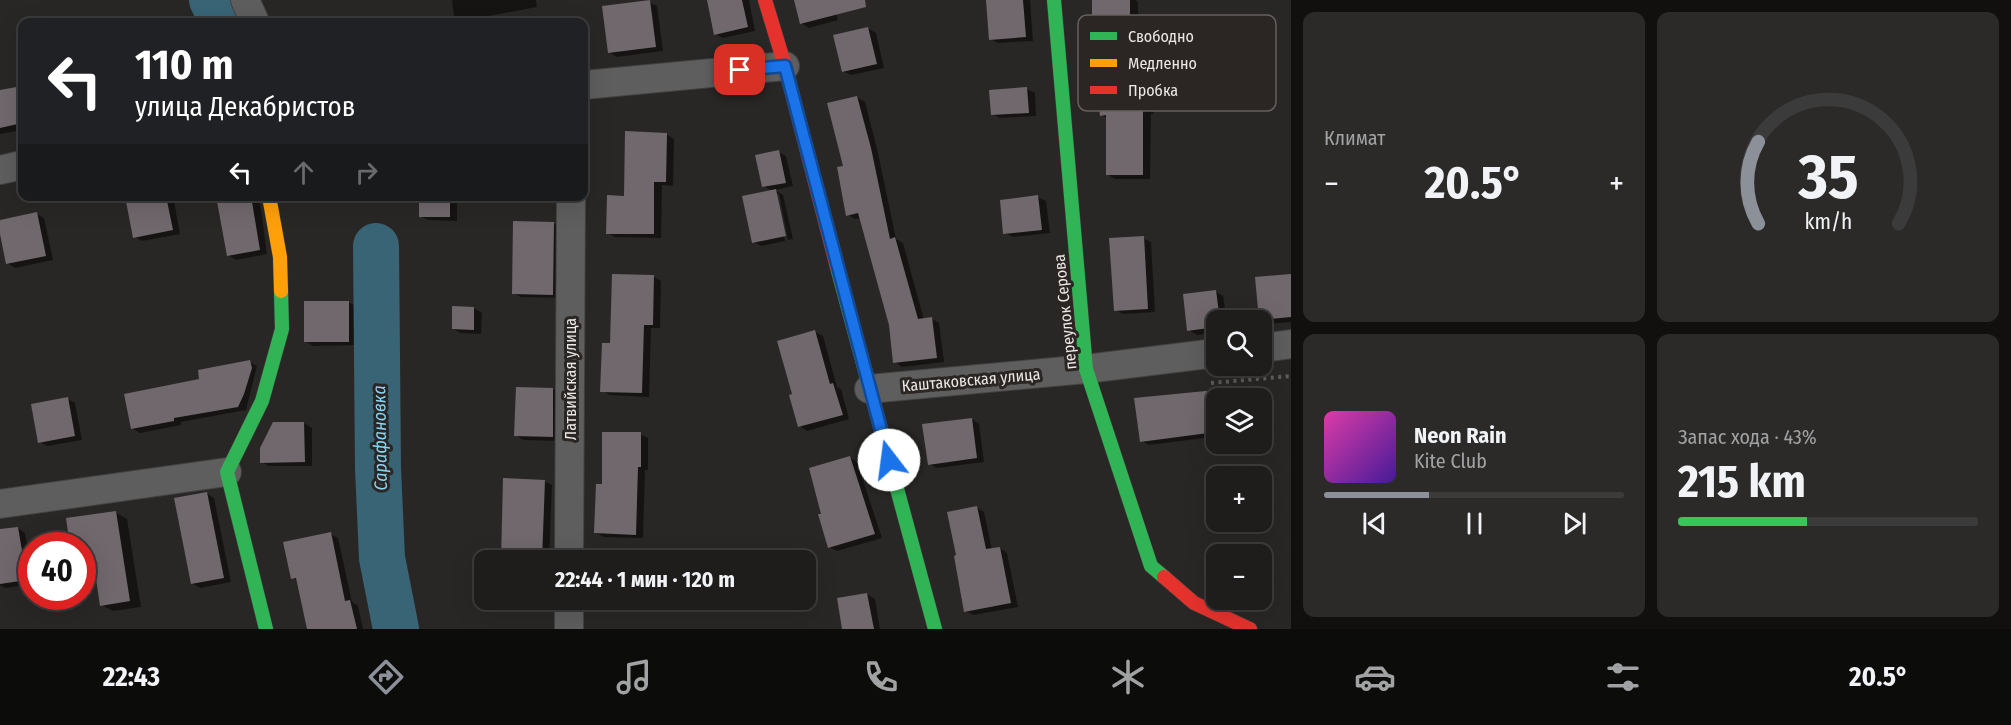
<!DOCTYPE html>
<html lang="ru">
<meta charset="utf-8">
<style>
:root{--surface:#1f1d1c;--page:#2c2a29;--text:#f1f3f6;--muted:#a1a2a3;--line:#3c3b3b;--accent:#8c9099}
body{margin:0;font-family:"Fira Sans Condensed",sans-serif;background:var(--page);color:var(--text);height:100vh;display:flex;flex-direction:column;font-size:22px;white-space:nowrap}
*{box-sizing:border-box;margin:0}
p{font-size:20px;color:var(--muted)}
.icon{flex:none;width:33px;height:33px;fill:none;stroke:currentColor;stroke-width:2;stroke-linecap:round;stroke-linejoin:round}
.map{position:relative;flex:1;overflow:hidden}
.details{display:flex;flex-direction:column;gap:12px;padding:12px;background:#11100f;width:720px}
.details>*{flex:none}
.banner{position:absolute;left:18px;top:18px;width:570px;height:183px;border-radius:12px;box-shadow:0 6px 24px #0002,0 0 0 2px var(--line);background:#202124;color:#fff;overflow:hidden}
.buttons{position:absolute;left:1206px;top:310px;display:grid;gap:12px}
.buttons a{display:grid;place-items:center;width:66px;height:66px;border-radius:12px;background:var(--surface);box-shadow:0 6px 24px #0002,0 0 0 2px var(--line);font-size:30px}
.speed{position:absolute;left:18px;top:532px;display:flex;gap:12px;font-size:30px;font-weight:700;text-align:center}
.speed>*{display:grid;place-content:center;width:78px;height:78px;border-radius:50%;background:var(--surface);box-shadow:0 6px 24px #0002,0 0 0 2px var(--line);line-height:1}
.speed .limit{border:9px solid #d22;background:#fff;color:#111}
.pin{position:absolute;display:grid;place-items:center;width:51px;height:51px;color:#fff;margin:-26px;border-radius:12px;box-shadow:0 3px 9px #0006}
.me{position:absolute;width:66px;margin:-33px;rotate:345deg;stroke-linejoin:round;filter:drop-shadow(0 0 4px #0008)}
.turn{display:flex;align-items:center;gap:21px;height:126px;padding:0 18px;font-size:27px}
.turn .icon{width:78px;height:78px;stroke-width:2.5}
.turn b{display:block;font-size:42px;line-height:51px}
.lanes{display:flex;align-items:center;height:57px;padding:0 18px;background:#0003;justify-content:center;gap:30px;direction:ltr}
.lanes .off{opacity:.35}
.big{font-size:45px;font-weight:700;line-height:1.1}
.details .widget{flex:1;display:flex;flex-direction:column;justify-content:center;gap:9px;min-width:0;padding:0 21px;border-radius:12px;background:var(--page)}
.details .dial{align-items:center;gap:0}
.dial svg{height:156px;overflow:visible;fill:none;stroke:var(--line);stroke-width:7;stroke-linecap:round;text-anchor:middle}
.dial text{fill:var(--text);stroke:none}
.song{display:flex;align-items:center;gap:18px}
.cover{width:72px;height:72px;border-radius:9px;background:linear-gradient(135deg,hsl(320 70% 55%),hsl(260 70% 35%))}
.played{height:6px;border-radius:3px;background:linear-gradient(90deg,var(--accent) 35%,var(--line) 35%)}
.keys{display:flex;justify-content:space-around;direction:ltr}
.heat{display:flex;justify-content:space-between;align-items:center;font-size:33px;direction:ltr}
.charge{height:9px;border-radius:4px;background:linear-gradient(90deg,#34c759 43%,var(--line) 0)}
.details .tiles{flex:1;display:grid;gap:12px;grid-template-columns:repeat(2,1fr)}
.trip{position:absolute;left:474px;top:550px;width:342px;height:60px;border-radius:12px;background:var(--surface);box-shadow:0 6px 24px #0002,0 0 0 2px var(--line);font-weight:700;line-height:60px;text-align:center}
.tab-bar{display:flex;height:96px;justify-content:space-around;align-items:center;background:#0c0c0b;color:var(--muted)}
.tab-bar .icon{width:42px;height:42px}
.tab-bar .on{color:var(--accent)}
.tab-bar b{font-size:27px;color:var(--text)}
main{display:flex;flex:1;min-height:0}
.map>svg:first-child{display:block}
.shadow{fill:#0007}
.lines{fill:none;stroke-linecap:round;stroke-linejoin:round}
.river{stroke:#386475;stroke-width:46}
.building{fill:#70686c}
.street-casing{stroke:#434241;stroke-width:30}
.fast-casing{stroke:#434241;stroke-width:15}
.slow-casing{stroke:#434241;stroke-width:15}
.jam-casing{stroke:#434241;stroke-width:15}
.path{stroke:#5f5d5c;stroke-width:4;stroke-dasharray:3 4.5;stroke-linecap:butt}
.street{stroke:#5f5e5e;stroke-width:28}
.fast{stroke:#30b455;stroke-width:14}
.slow{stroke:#ff9f0a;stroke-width:14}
.jam{stroke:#e5322d;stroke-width:14}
.route-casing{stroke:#114b97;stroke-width:15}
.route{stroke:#1a73e8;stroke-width:10}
.labels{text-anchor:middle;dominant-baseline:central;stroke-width:6;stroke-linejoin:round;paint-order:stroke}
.street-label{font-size:16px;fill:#ebe8e6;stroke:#2b2623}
.water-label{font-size:18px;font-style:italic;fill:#87d7f9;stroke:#2b2623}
.key{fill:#2b2623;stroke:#65605e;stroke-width:1.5}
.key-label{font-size:16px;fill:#ebe8e6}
</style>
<main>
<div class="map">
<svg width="1291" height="629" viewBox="0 0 1291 629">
<rect width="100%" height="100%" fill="#292725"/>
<g class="shadow">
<path d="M452,0H536L537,7L462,21L454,16Z"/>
<path d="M708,0H749L755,31L723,38L715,34Z"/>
<path d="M795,0H832L838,20L809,28L801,23Z"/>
<path d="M987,0H1030L1033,41L998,43L990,39Z"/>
<path d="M1094,0H1135L1138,2V38H1101L1093,33Z"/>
<path d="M649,2L657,6L663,51L617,57L609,52Z"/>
<path d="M868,28L876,33L884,68L851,75L843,71Z"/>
<path d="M1141,70L1148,74L1154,114H1151L1150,179H1115L1107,174V118L1102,115Z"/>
<path d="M22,88V130L0,134V92Z"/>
<path d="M1027,89L1035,93L1036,116L1000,118L992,114Z"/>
<path d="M857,97L865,102L878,153L896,239L903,243L924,320L932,319L939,323L944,362L902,367L895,362L890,325L861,218L855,219L848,215L845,167Z"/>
<path d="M666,134L674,139L673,186L662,185L661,238L615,237L608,233L625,197Z"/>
<path d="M778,152L786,156L793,186L775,190L783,195L793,239L788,240L779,194H775L785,241L761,246L754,242L772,191L764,186Z"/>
<path d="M127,196H173L180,234L142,241L135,237Z"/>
<path d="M217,196H259L267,254L236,260L228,255Z"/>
<path d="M420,196H457V221L428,220L420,216Z"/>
<path d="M1038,197L1046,201L1050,233L1013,237L1005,233Z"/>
<path d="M37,214L44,218L53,260L15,268L7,263L0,221Z"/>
<path d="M554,224L562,228L560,298L521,297L513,293Z"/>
<path d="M1143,238L1151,242L1155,312L1123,314L1116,310Z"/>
<path d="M1291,275V322L1268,324L1260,319L1256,278Z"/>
<path d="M654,277L661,281L660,328H651L649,397L610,395L602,391L611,344Z"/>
<path d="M1215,291L1223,296L1227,321H1216V332L1197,335L1189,330Z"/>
<path d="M348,302L356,306L357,345L313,346L305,341Z"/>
<path d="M474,308L482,313L481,334L461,333L453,329Z"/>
<path d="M815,332L823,336L837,387L841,389L849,419L807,431L800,426L794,395Z"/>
<path d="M250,362L257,366L246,410L181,422V425L140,433L132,428L201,381Z"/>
<path d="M517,388L553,389L561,394L560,441L523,440L516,435Z"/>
<path d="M1229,390L1237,394V399H1216V439L1212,437L1149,445L1141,441L1136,400Z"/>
<path d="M68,399L75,403L82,440L47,446L40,442Z"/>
<path d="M972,419L979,424L984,462L937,468L929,464Z"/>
<path d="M304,423L312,428V466H269L261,462Z"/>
<path d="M640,434L648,438V470H645L643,538L604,537L596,533L604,486Z"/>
<path d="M849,457L857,462L882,538L837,551L829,547L823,515Z"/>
<path d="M544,481L552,485L549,561H495V558L502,559Z"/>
<path d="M206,493L214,498L231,582L200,588L192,583Z"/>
<path d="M976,507L984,512L992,550L1000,548L1007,553L1018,607L973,615L966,611Z"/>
<path d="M115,512L127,519L141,607L113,611L102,605L94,558L84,560L82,559V546H72Z"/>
<path d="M18,528L25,533L32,571V584L6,588L0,585V531Z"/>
<path d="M330,534L338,538L352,602L358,606L363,629H308L297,580L292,578Z"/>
<path d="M867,594L875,599L880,629H844Z"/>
<path d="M497,600H548V605L500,602Z"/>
</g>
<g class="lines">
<g class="river">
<path d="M212,0L223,22"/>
<path d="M376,246L378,468L382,558L396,629"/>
</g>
</g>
<g class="building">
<path d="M650,0L656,47L608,53L602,6Z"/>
<path d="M707,0H742L748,27L714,35Z"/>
<path d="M794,0H865L866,7L800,24Z"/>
<path d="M986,0H1023L1026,37L989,40Z"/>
<rect x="1092" y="0" width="38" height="34"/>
<path d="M868,27L877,64L842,72L833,35Z"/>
<path d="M1141,68L1147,110L1143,111V175H1106V115L1100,116L1095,74Z"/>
<path d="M22,86V123L0,128V90Z"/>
<path d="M1027,87L1029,113L991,115L989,90Z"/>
<path d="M857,96L871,148L890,239L895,237L918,319L932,317L937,358L893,363L889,325L858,213L846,216L837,167L843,166L827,103Z"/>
<path d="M625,131L667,133L666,182H654V234H606L607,195L624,196Z"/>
<path d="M779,150L786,183L762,187L755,155Z"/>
<path d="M776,189L786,236L752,243L742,196Z"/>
<path d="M1038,195L1042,230L1003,234L1000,200Z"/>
<path d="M125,196H166L173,230L133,238Z"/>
<path d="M216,196H251L260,250L227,256Z"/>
<rect x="419" y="196" width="31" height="21"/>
<path d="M37,212L46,256L6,264L0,234V220Z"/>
<path d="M513,221L554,222L553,295L512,294Z"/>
<path d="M1144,236L1148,309L1114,311L1109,238Z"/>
<path d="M612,274L654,275L653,325H644L642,393L600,392L602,343H610Z"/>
<path d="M1291,274V317L1259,320L1255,277Z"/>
<path d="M1216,290L1220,321H1216V327L1187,331L1183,294Z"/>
<rect x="304" y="301" width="45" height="41"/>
<path d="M452,306L474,307V330L452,329Z"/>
<path d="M815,330L830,384L833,383L843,415L798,427L789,395L792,394L777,341Z"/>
<path d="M250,360L252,368L244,394L238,407L174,418V421L131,429L124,394L199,379L198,370Z"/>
<path d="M516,387L553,388V437L514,436Z"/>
<path d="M1216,390V432L1140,442L1134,398Z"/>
<path d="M68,397L75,436L38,443L31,404Z"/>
<path d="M972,418L977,458L928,465L922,424Z"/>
<path d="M273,422H304L305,462L260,463V448Z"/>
<path d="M602,432H641V467H638L636,535L594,533L596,484H602Z"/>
<path d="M850,456L875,534L828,548L818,514H821L809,468Z"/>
<path d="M503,478L545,480L542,561H501Z"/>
<path d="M207,492L224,578L191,584L174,498Z"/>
<path d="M977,506L986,549L1000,547L1011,603L964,612L954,556L956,555L947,512Z"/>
<path d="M116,511L130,601L100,606L92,551L82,553V546H70L66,518Z"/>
<path d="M18,527L27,580L0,584V529Z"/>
<path d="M331,532L345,601L350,600L357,629H307L296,578L291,579L283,542Z"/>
<path d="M867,593L874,629H842L837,598Z"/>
</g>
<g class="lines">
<defs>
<g id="street">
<path d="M245,0L255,22"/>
<path d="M584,85L785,66"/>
<path d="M0,170L22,165"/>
<path d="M1262,348L1291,344"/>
<path d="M869,389L1086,369L1216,353"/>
<path d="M0,504L227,472"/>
<path d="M569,561L571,196"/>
<path d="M569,629V600"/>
</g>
<g id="fast">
<path d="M1054,0L1086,369L1151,566L1164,577"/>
<path d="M837,267L935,629"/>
<path d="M266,629L227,472L262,401L282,329L281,291"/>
</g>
<path id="slow" d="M269,196L280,257L281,291"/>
<g id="jam">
<path d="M765,0L785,66L837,267"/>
<path d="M1164,577L1194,603L1250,629"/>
</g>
</defs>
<use href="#street" class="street-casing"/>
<use href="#fast" class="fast-casing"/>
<use href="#slow" class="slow-casing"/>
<use href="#jam" class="jam-casing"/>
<path class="path" d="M1211,383L1291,376"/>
<use href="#street" class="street"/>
<use href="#fast" class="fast"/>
<use href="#slow" class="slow"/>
<use href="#jam" class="jam"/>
</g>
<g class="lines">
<defs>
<path id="route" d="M740,70L785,66L889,460"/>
</defs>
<use href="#route" class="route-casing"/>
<use href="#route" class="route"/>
</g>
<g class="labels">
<g class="street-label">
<text transform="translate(1065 312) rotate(-96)">переулок Серова</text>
<text transform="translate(570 379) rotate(-90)">Латвийская улица</text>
<text transform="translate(971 380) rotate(-5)">Каштаковская улица</text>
</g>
<g class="water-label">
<text transform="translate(380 438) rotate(-91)">Сарафановка</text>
</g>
</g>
<rect x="1078" y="15" width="198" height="96" rx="9" class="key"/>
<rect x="1090" y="32" width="27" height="8" fill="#30b455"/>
<rect x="1090" y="59" width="27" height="8" fill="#ff9f0a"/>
<rect x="1090" y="86" width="27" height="8" fill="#e5322d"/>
<g class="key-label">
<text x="1128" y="42">Свободно</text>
<text x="1128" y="69">Медленно</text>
<text x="1128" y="96">Пробка</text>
</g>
</svg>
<div class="buttons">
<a><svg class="icon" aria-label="search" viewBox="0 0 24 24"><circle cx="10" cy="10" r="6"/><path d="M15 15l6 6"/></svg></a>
<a><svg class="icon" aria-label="layers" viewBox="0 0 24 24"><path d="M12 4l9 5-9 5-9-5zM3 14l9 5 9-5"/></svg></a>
<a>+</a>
<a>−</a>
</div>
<div class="speed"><div class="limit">40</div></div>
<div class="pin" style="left:740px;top:70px;background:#d93025"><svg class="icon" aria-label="arrive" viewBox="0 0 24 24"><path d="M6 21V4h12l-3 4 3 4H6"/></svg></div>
<svg class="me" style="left:889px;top:460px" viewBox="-20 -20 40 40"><circle r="19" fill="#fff"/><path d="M0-13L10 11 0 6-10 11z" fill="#1a73e8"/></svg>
<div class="trip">22:44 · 1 мин · 120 m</div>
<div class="banner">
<div class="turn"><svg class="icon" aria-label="left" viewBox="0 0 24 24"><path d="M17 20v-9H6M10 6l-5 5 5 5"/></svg><div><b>110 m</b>улица Декабристов</div></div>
<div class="lanes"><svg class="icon" aria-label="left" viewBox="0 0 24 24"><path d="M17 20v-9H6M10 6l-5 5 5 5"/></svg><svg class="icon off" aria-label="ahead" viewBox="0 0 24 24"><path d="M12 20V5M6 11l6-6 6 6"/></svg><svg class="icon off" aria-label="right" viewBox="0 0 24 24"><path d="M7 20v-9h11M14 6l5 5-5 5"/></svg></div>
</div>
</div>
<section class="details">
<div class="tiles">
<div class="widget"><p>Климат</p>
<div class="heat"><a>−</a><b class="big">20.5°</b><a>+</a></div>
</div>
<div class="widget dial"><svg viewBox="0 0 100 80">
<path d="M14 69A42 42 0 1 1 86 69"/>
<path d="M14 69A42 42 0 0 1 14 27" stroke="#8c9099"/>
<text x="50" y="56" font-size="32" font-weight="700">35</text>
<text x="50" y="72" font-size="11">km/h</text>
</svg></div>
<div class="widget">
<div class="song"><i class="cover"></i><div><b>Neon Rain</b><p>Kite Club</p></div></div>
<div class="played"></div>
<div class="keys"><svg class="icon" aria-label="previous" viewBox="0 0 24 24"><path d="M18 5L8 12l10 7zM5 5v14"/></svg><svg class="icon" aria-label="pause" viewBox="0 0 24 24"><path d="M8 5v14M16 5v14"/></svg><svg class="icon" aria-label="next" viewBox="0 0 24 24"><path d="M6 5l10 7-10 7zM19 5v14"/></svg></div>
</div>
<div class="widget"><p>Запас хода · 43%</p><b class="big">215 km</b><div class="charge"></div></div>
</div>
</section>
</main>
<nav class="tab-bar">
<b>22:43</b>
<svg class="icon on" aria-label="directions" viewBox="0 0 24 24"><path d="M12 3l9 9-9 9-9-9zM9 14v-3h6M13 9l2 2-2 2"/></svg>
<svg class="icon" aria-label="music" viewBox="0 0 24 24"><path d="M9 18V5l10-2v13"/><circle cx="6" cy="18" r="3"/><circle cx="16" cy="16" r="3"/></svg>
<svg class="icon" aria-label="phone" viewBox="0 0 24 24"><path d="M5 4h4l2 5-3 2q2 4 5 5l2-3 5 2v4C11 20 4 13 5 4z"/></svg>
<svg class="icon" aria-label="climate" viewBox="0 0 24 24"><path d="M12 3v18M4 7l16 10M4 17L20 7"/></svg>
<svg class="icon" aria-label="car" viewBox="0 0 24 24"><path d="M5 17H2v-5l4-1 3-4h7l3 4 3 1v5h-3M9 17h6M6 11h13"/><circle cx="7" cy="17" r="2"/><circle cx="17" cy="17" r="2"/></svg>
<svg class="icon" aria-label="filters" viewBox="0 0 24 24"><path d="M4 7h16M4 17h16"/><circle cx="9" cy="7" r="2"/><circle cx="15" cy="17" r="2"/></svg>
<b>20.5°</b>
</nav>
